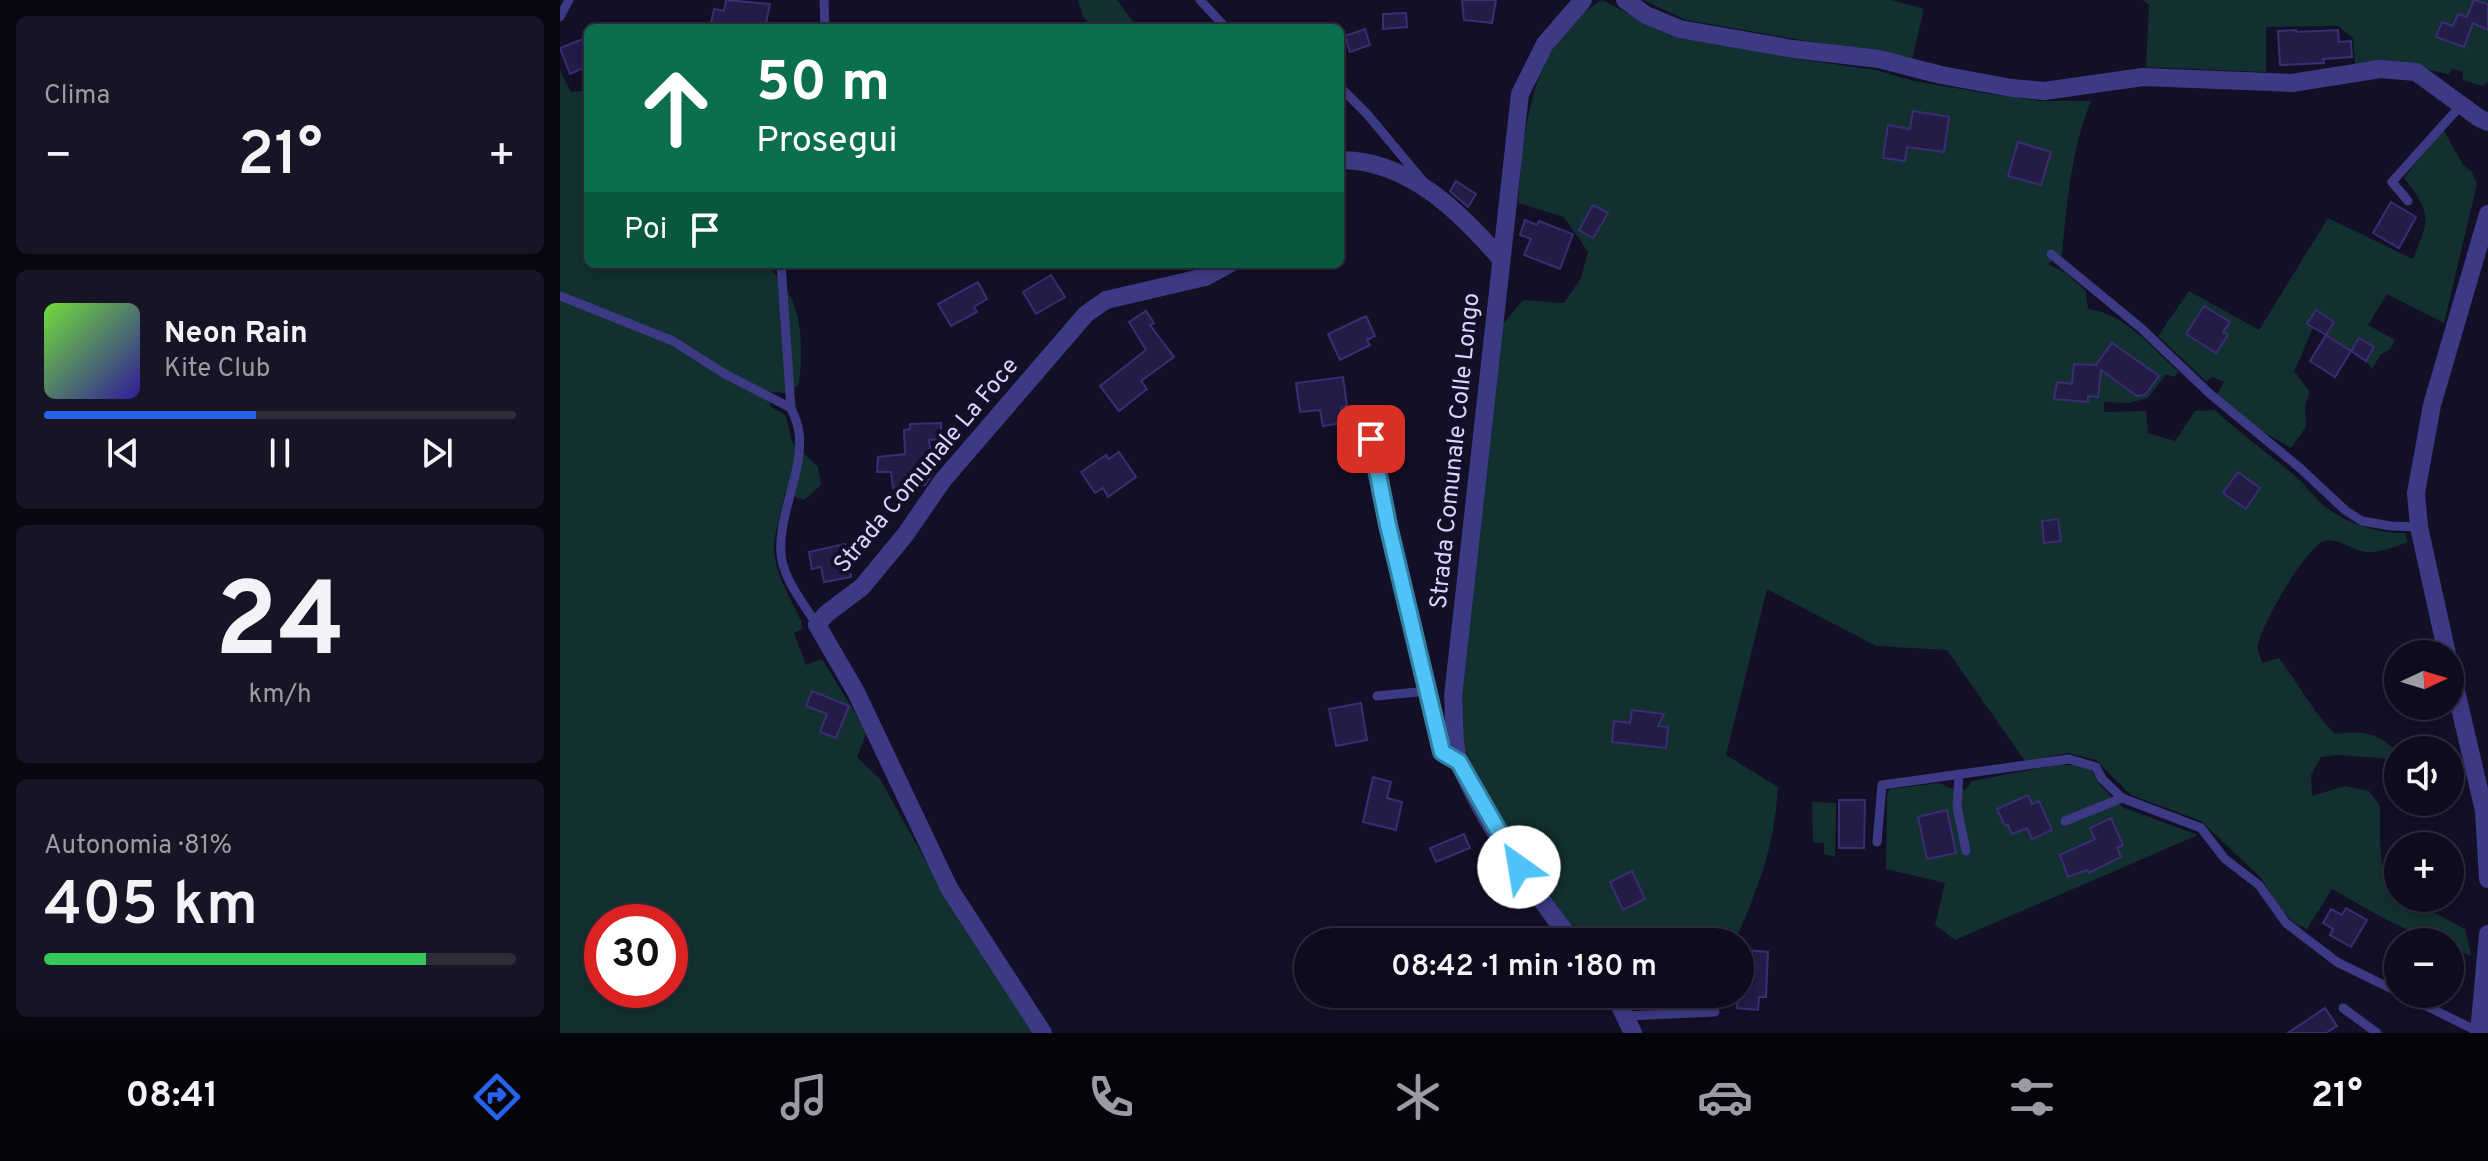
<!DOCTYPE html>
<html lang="it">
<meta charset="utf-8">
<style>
:root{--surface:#0e0b1c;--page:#171425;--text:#f1f3f6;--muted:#9b9ba3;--line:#2e2b3b;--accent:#2563eb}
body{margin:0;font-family:Overpass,sans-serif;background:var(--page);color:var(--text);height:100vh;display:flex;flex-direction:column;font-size:30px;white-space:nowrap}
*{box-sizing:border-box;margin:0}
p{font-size:26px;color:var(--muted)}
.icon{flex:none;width:44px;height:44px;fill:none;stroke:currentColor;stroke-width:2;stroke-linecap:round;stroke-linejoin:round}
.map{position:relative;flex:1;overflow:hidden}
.panel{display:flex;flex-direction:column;gap:16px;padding:16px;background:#08060f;width:560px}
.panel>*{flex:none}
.top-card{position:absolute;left:24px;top:24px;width:760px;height:244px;border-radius:12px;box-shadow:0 4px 12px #0003,0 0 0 2px var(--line);background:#0b6e4f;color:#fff;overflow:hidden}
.needle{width:52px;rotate:86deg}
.controls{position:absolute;left:1824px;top:640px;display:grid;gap:16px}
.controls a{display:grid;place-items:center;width:80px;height:80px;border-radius:50%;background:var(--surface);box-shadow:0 4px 12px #0003,0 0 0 2px var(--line);font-size:40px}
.speed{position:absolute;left:24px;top:904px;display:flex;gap:16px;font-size:40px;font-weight:700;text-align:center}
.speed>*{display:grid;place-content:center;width:104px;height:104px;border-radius:50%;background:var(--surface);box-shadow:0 4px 12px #0003,0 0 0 2px var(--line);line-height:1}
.speed .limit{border:12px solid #d22;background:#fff;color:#111}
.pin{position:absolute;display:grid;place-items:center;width:68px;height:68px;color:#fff;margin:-34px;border-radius:16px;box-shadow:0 4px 12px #0006}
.me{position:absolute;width:88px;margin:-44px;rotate:328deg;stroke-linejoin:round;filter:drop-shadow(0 0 6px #0008)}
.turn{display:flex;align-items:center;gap:28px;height:168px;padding:0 40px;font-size:36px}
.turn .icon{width:104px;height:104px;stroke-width:2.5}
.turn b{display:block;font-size:56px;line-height:68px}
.then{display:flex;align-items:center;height:76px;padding:0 40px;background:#0003;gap:16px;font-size:30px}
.big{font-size:60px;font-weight:600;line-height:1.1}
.panel .card{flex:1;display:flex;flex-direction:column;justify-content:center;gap:12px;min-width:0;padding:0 28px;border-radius:12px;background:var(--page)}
.panel .dial{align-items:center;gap:0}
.dial b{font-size:104px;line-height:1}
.song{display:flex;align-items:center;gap:24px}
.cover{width:96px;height:96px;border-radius:12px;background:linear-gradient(135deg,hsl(100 70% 55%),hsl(250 70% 35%))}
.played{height:8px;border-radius:4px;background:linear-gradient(90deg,var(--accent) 45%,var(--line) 45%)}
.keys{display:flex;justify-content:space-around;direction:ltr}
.heat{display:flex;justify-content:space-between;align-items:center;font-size:44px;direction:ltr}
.charge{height:12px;border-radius:6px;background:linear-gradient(90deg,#34c759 81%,var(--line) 0)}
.trip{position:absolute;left:734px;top:928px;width:460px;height:80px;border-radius:40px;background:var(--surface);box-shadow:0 4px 12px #0003,0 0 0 2px var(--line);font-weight:600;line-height:80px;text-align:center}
.menu{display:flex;height:128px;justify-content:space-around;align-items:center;background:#06040b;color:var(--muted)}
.menu .icon{width:56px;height:56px}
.menu .selected{color:var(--accent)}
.menu b{font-size:36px;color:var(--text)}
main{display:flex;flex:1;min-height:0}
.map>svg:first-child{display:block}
.green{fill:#12302f;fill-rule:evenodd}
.building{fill:#241b47;stroke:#3b2d73;stroke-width:2}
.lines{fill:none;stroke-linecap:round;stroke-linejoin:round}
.lane{stroke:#3d3a85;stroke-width:9}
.street{stroke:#3d3a85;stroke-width:18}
.route-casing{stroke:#337fa1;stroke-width:20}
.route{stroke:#4fc3f7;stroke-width:14}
.labels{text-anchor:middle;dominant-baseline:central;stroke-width:8;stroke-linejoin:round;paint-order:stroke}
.street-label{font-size:24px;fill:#d9d4ff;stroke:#130f26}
</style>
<main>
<section class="panel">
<div class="card"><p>Clima</p>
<div class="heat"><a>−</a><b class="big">21°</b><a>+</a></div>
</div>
<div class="card">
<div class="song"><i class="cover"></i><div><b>Neon Rain</b><p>Kite Club</p></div></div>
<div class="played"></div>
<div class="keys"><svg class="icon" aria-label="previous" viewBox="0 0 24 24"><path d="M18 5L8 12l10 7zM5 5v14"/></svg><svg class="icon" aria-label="pause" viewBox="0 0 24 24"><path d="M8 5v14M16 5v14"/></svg><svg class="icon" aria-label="next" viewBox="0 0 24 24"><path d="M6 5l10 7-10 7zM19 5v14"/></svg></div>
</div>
<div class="card dial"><b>24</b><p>km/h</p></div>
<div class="card"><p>Autonomia · 81%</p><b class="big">405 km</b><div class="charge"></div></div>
</section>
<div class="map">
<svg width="1928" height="1033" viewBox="0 0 1928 1033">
<rect width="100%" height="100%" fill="#130f26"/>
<g class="green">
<path d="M518,0H557L578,28H534L523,17Z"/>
<path d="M1042,0L1091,25L1123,37L1231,58L1316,70L1354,81L1425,93L1479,101H1531C1511,151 1507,202 1502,255L1488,264L1506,273L1526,291L1528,309C1564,312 1593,349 1619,372L1614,377L1606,374L1588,398L1569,403L1544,402V412L1586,411L1588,433L1615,441L1635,411L1655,410C1680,433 1707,453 1733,474C1743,482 1750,492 1759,501C1779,521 1816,534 1845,533L1848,542C1835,547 1819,553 1806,552C1791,550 1778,537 1764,541C1746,547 1700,626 1698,646C1697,651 1701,658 1702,663L1719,658C1739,684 1752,711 1775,734C1798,731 1814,731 1832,747L1830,759L1779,755L1761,757L1751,775L1752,796L1785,786L1809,791L1820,806V844L1824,884L1838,893V898H1846L1905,929L1911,956L1890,947V942C1859,942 1801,905 1772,889L1747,929L1734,923L1721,909L1701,878L1641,821L1571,795L1536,760L1508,753L1465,761L1387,650L1316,646L1207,589L1166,755L1218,787C1214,850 1199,885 1175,942H1023L982,886L921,790L904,746L900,699L943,324L963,300L1004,303L1021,278L1028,252L1004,217L958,203C963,131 971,39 1042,0Z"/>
<path d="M1083,0H1332L1364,9L1352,59L1126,20Z"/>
<path d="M1583,0H1928V82L1922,86L1903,80V72L1893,69L1888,74L1839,63L1795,65L1793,38L1778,26L1706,27V72L1586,67L1589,5Z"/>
<path d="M0,71L11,92L28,90V264H209C215,277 227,289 233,302C243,328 242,358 239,385L226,393L210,392V406L226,416L232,442L258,467L261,485L244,500L225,493C222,511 214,531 214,549C215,575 231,598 241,621L242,629L234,633L246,665L262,659L307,732L297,757L320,779L382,890L474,1033H0ZM42,922H110V990H42Z"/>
<path d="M1881,131H1884L1903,165L1912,172L1917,184L1884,323L1827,294L1808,325L1835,340L1830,350L1821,354L1812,369L1806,361L1814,347L1799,338L1791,351L1766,335L1774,322L1755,311L1747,324L1753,328C1746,342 1742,356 1734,371L1750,392L1745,405L1746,427L1731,448L1700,430L1657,394L1664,382L1653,377L1646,381L1598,336L1629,291L1699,330L1768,218L1853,259C1870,218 1872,214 1844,178Z"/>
<path d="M1496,765H1518L1532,771L1540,785L1562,807L1638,835L1395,940L1375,925L1385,883L1326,869L1327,794L1330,789L1380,783L1389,788L1405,790L1412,781Z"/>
<path d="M1252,802L1276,803L1275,857L1264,854V843L1253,842Z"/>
<path d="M1064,994H1150L1140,1004L1074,1009Z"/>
</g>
<g class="building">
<path d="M166,0L210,4L205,28H150L154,9L164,11Z"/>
<path d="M902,0H936L932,23L904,20Z"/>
<path d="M1914,0L1928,4V30L1913,23L1904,47L1876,37L1882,22L1893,26L1898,14L1907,17Z"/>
<path d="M846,13L847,27L823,29V14Z"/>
<path d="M805,29L810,45L790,52L785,36Z"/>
<path d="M1736,30V32L1778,30L1779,42L1791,41L1792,57L1763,59L1764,63L1720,65L1718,31Z"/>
<path d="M28,37V66L10,74L0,48Z"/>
<path d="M1353,111L1389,117L1384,152L1347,147L1345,161L1323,158L1328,125L1350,129Z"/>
<path d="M1458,142L1491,152L1481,185L1448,176Z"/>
<path d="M896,181L916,194L908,207L890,191Z"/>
<path d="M1831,202L1856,217L1839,248L1813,233Z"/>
<path d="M1033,205L1048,213L1033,238L1019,230Z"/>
<path d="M965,220L977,225L979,221L1013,234L1000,269L964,255L971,239L960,235Z"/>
<path d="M491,275L505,297L476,314L463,292Z"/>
<path d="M418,282L427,299L414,307L417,312L391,326L378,304Z"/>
<path d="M1644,306L1670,322L1663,332L1668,335L1656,353L1626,334Z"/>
<path d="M1756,310L1774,322L1766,335L1747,324Z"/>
<path d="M586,311L594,323L590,325L614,357L581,381L587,389L559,411L540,386L586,350L569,322Z"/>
<path d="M806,316L815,336L807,340L810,345L780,360L768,334Z"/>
<path d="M1766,335L1791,351L1799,338L1814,347L1806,361L1791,351L1775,377L1750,361Z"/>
<path d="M1552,343L1599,376L1585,395L1577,396L1541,370L1538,397L1528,396V402L1494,399L1497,382L1512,384L1514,364L1536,365Z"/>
<path d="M783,377L787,406L781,407L783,423L763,426L760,410L740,412L736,383Z"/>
<path d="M381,423V439L369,440L373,473L365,485L333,488L331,472H317L318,457L345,454L344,430L350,429V424Z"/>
<path d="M559,452L576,477L548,497L543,488L535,493L521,472L546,455L549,459Z"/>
<path d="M1678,472L1700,488L1686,509L1663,493Z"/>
<path d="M1498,519L1501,541L1484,543L1482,521Z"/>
<path d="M285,544L291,577L264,582L261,567L252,569L249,552Z"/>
<path d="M252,691L289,706L276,738L260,732L267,714L246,706Z"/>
<path d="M801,703L807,740L776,746L769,709Z"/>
<path d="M1072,710L1104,714L1098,726L1108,727L1106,748L1052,742L1054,721L1070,723Z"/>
<path d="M813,777L831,782L827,798L842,802L836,830L803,822Z"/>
<path d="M1468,795L1472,804L1479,801L1492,830L1472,839L1467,828L1452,834L1448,825L1445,826L1437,809Z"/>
<path d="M1279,800H1305L1304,848H1279Z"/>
<path d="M1387,810L1396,853L1367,859L1358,817Z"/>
<path d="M1551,818L1563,845L1557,848L1561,857L1529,873L1527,870L1508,877L1500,855L1535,839L1530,828Z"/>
<path d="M904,834L910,848L876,862L870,848Z"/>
<path d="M1072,871L1085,899L1063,910L1050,882Z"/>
<path d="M1786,908L1807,920L1791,947L1770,935L1773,929L1763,923L1771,909L1782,915Z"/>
<path d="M1185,950L1208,952L1206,997H1199L1198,1010L1177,1008L1180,966Z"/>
<path d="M1765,1008L1777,1026L1766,1033H1728Z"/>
</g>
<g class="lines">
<g class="lane">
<path d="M264,0L265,28"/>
<path d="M640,0L666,28"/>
<path d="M0,17L9,0"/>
<path d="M780,87L807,114L862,180"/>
<path d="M1848,201L1832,182L1902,104"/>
<path d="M1491,254L1581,328L1649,393L1740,468L1786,511L1802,521L1831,526L1859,527"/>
<path d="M221,264L231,408"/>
<path d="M0,296L113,341L165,374L231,408C234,415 238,424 239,432C244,472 218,513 221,554C223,579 244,604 257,625"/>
<path d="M811,439L828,525L882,752L896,760"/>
<path d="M817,696L867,691"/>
<path d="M1399,774L1397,807L1406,851"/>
<path d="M1505,821L1562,798"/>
<path d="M1317,842L1322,785L1509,759L1536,767L1542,779L1562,798L1641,828L1665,859L1699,885L1726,923L1777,962L1838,992"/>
<path d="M1842,994L1919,1032"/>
<path d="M1783,1008L1817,1033"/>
<path d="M1065,1016L1155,1012"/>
</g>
<g class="street">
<path d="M1065,0L1086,15L1120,29L1233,49L1319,59L1381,75L1452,88L1484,91L1583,77L1732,83L1820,69L1856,72L1919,118L1928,122"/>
<path d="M780,160C848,160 899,211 941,259"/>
<path d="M1887,654L1859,527L1856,493L1872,405L1928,214"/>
<path d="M1890,665L1924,811L1928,879"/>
<path d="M1013,942C973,890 925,825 900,764C892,745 895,717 893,696L960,94L985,44L1023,0"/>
<path d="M1054,994L1073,1033"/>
<path d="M483,1033L389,888L296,692L257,625L266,614L302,587L345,535L383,480L526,314L546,300L645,277L669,264"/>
<path d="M1919,1033L1928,934"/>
</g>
</g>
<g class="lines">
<defs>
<path id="route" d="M811,439L828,525L882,752L899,762L959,867"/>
</defs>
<use href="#route" class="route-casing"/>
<use href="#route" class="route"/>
</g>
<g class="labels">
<g class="street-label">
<text transform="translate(896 451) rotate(-84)">Strada Comunale Colle Longo</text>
<text transform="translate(367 466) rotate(-50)">Strada Comunale La Foce</text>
</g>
</g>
</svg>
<div class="controls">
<a><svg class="needle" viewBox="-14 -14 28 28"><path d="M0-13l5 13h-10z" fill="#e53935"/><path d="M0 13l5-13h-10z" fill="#9b9ba3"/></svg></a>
<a><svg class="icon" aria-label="sound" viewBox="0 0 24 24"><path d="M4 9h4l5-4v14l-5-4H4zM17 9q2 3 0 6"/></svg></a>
<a>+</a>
<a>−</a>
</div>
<div class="speed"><div class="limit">30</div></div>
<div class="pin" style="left:811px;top:439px;background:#d93025"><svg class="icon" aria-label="arrive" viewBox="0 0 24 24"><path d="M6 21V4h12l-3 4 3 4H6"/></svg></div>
<svg class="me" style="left:959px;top:867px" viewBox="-20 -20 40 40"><circle r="19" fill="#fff"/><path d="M0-13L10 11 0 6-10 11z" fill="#4fc3f7"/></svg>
<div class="trip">08:42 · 1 min · 180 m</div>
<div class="top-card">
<div class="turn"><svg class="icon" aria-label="ahead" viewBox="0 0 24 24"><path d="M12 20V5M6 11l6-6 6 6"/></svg><div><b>50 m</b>Prosegui</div></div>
<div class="then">Poi<svg class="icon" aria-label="arrive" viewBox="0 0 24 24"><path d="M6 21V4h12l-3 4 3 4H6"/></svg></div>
</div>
</div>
</main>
<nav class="menu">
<b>08:41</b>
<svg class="icon selected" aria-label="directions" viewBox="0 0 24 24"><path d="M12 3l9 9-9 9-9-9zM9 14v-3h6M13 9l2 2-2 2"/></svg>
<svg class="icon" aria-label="music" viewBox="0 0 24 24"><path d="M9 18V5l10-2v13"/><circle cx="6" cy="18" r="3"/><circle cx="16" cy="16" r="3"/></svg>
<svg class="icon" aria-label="phone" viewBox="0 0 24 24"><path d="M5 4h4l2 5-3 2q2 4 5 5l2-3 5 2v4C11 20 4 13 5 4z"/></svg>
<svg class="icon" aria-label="climate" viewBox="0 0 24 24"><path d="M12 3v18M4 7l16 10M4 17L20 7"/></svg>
<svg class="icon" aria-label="car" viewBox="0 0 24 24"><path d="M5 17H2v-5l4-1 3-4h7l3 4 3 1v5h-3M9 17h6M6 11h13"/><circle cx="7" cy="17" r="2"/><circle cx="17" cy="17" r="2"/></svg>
<svg class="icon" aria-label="filters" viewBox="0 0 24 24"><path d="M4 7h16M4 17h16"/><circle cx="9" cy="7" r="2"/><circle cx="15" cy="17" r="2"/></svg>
<b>21°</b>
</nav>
